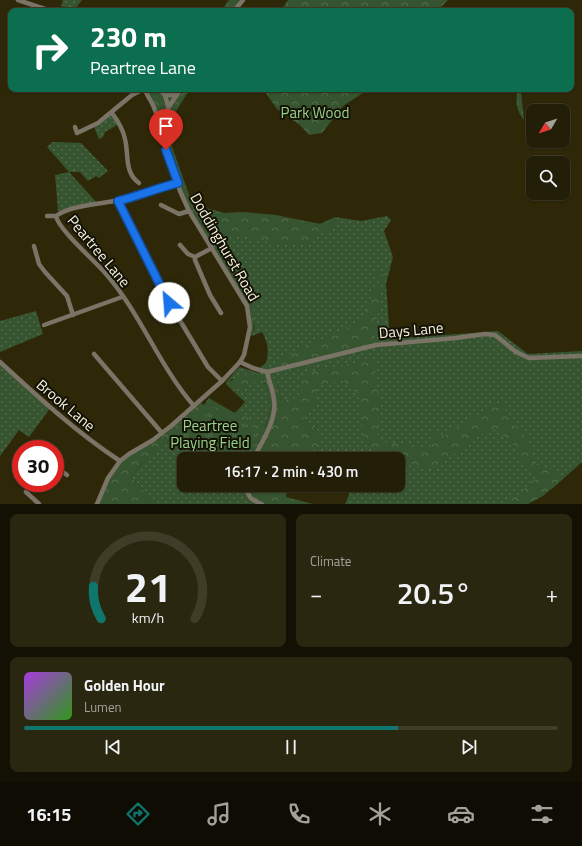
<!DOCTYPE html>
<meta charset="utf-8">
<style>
:root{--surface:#221e07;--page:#2a2711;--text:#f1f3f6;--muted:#a2a29b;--line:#3f3c28;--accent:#0f766e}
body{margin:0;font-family:"Titillium Web",sans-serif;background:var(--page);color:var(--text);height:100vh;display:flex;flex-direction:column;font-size:15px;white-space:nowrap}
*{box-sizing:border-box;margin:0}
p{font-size:13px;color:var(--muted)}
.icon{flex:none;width:22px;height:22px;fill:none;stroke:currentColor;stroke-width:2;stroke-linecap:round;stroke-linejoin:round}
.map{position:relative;height:504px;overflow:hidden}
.drawer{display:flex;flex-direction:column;gap:10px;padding:10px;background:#131004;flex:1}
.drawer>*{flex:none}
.guide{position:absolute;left:8px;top:8px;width:566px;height:84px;border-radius:8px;box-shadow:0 1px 3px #0004,0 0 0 1px var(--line);background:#0b6e4f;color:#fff;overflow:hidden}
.needle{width:26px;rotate:231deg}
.tools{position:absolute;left:526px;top:104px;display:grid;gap:8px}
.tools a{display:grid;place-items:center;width:44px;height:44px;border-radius:8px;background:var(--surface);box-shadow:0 1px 3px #0004,0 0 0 1px var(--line);font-size:20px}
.speed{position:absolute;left:12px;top:440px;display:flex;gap:8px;font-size:20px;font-weight:700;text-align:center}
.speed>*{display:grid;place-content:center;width:52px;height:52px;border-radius:50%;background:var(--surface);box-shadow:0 1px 3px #0004,0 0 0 1px var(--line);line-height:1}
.speed .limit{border:6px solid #d22;background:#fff;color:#111}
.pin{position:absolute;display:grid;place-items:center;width:34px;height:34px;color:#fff;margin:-41px -17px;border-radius:50% 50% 50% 0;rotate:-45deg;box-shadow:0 0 4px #0007}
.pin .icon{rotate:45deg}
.me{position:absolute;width:44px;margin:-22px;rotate:333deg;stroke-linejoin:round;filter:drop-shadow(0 0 3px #0008)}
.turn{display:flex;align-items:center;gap:14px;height:84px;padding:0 16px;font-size:18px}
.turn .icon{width:52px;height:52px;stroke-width:2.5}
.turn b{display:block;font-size:28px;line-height:34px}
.big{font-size:30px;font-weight:600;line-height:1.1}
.drawer .card{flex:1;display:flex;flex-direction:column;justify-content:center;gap:6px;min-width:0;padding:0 14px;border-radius:8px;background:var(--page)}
.drawer .dial{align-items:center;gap:0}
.dial svg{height:104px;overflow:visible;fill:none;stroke:var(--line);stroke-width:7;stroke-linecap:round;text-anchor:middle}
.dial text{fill:var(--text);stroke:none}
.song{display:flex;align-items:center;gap:12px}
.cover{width:48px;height:48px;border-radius:6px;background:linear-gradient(135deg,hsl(280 70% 55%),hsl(110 70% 35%))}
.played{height:4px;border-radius:2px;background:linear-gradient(90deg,var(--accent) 70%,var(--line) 70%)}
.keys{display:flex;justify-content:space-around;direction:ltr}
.heat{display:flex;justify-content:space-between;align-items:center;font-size:22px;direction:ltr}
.drawer .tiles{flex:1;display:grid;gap:10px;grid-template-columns:1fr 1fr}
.card:last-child{grid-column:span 2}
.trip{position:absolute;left:177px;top:452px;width:228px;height:40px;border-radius:8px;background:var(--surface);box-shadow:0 1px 3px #0004,0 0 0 1px var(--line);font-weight:600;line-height:40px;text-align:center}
.tabs{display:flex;height:64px;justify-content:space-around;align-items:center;background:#0e0c03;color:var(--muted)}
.tabs .icon{width:28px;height:28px}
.tabs .on{color:var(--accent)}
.tabs b{font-size:18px;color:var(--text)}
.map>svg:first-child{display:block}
.grass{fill:url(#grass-dots)}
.forest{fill:url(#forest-crowns)}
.park{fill:url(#park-tufts)}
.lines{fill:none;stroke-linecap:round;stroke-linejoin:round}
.minor{stroke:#7a7366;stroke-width:4.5}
.route-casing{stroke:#114b97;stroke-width:10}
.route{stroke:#1a73e8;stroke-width:7}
.labels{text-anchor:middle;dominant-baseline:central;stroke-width:4;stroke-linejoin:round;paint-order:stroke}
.park-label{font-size:15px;fill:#99d38c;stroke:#141105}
.street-label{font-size:15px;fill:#f6f3e1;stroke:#141105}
</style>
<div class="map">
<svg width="582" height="504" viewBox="0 0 582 504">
<defs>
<pattern id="grass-dots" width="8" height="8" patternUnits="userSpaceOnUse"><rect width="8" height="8" fill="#36542f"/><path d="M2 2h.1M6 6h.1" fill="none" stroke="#546d4d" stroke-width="1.8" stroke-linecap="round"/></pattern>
<pattern id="forest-crowns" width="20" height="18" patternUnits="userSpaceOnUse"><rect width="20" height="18" fill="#36542f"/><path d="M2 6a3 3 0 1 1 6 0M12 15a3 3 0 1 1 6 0" fill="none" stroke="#546d4d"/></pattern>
<pattern id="park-tufts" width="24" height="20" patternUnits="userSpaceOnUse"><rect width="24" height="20" fill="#36542f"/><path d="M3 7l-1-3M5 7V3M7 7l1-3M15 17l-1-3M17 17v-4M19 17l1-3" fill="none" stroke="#546d4d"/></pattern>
</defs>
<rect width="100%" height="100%" fill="#2e2809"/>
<g class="grass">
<path d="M63,0H82L75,9L61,6Z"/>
<path d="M112,113L119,124L105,132L103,137L99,139L93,125Z"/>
<path d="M164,124L194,209H209L224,213L275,215L320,224L335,217L361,221L387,216L391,220L384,231L393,257L386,284L390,339L498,331L528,354L582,351V462L553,488L528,504H345L353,485H398V459H305L318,431L303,418L283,404L276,379L263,378L271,408L263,432L247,459H184V485H247L253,504H157L131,477L150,455L170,440L175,433L204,405H220L235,413L245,402L233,391L258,379H232L226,384V382L239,367L259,373L261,367L266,363C269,351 268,343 262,332L252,336L255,325L248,297L213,239L193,211L182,184Z"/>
<path d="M52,142L81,143L108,171L99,178L96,176L88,181L80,172H69L98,204L60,213L58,211L55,175L69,172L47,147Z"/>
<path d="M36,311L43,334L0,352V321Z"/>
<path d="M0,362L51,407L29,437L19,430L0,456Z"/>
</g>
<g class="forest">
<path d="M229,0H243L234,11H221Z"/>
<path d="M288,0H448L437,11H281Z"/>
<path d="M144,89H190L171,119L164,124L182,184L193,210L194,209H209L224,213L244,212L275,215L320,224L335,218L343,221L310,240L309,245L271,243L240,235L220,237L198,219L213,239L248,297L256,317L252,336L249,335V313L189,211L161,129Z"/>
<path d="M263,89H302L312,93L320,89H369L343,106L322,133L309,135L300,125L277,109Z"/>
<path d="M517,91L521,92L524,120C516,110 516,103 517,91Z"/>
<path d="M378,272L384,275L385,280L383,286L375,277Z"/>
<path d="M375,284L381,290L374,344L360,347L345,357L298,370L271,369L283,357L365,319Z"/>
<path d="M374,359L379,399L378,441L428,448L432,445L433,433L444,436L472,417L482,414L491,405L501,403L505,407L508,417L528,439L536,463L556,472L561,480L543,496L528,504H505L516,497L535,479L533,471L520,458L511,440L504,437L499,429C490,429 481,436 472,438L468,445L430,469L398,461V459C389,459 385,458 378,454C355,441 366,419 359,398C355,390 349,385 342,380L320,385L315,394L317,403L303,418L318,431L320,437L315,449L305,459H247L262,432L206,404L188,448L203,459H198L172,437L163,446L150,455L131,477L157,504H97L108,478L120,461L160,438L201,403L204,405L209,398L234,413L236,412L265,427L271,408L263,378L233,391L226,384C240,375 244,373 261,374L263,377L276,379L282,401L302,397L301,381L310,372Z"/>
<path d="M247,485H288L286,497L313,504H253Z"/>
</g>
<path class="park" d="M206,404L260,431L244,459H203L188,448L175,433Z"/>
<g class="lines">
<g class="minor">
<path d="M18,0L51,11"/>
<path d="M234,11L243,0"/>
<path d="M144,89L153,105L161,126"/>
<path d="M159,89L165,95L168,106"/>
<path d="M165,95H177"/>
<path d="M112,113C118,121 123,129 125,139C129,155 124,172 139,183"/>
<path d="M75,127L77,133L98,123L132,95L144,89"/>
<path d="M178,183C164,186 153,192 140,196C118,203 73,203 56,216C58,229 96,262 106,274C141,314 159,366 194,406"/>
<path d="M118,201L164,294L208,367L222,381"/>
<path d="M161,205L179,214L189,211"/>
<path d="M47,216H56"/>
<path d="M180,245L188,254L195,257"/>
<path d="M34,246L39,264L45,272L67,296L73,315"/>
<path d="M212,248L195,257V260L210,295L221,313"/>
<path d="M44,325L122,297"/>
<path d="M94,354L162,433"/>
<path d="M0,362C38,397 76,432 120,461"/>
<path d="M240,362L253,368L267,372L376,345L456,338L485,334L495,335L516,352L529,358L582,356"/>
<path d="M253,459C262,442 277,420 274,400C273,390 269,381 267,372"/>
<path d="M55,466L67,475"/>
<path d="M33,483L26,492L39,504"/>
<path d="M247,485C247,497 251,500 262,504"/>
<path d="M97,504L108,478L120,461L129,454L153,440L171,426L222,381L240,362L244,355L250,327L247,306L189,211L180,191L162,136C159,118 171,103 181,89"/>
</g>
</g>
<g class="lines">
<defs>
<path id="route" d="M166,150L178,183C157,188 139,196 118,201L169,303"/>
</defs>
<use href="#route" class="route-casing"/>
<use href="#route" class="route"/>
</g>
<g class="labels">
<g class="park-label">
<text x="315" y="112">Park Wood</text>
<text x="210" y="425">Peartree<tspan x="210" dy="17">Playing Field</tspan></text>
</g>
<g class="street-label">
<text transform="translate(225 247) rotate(60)">Doddinghurst Road</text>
<text transform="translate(99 251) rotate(50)">Peartree Lane</text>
<text transform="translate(411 330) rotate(-5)">Days Lane</text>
<text transform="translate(66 405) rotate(40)">Brook Lane</text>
</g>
</g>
</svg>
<div class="tools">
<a><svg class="needle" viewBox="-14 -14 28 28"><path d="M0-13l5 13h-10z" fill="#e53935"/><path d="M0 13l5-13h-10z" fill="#a2a29b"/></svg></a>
<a><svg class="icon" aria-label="search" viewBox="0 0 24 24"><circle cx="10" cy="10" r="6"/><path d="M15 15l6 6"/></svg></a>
</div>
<div class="speed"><div class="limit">30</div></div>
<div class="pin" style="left:166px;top:150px;background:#d93025"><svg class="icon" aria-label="arrive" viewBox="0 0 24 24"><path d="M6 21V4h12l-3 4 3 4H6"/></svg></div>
<svg class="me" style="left:169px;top:303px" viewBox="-20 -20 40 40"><circle r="19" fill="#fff"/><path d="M0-13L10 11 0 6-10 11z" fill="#1a73e8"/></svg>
<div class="trip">16:17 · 2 min · 430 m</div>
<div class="guide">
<div class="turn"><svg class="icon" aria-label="right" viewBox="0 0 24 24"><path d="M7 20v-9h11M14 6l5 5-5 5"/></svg><div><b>230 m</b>Peartree Lane</div></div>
</div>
</div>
<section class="drawer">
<div class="tiles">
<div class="card dial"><svg viewBox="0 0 100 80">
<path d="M14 69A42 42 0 1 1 86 69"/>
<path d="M14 69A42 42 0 0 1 8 44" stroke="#0f766e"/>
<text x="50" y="56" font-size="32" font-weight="700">21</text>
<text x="50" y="72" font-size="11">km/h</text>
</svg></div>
<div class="card"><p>Climate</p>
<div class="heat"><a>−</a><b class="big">20.5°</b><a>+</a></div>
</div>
<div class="card">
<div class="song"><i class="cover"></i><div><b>Golden Hour</b><p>Lumen</p></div></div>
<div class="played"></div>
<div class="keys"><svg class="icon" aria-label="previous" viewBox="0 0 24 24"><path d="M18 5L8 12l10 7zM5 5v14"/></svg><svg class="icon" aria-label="pause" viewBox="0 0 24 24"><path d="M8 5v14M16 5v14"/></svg><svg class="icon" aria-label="next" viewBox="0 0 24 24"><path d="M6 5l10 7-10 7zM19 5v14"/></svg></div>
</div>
</div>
</section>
<nav class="tabs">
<b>16:15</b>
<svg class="icon on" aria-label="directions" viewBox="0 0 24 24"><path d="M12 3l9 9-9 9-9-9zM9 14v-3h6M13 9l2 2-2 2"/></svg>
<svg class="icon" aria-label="music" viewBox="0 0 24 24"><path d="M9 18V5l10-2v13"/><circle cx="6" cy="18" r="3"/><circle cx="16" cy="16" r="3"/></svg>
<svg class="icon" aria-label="phone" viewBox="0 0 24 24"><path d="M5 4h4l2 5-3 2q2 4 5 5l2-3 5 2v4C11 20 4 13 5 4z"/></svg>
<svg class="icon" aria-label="climate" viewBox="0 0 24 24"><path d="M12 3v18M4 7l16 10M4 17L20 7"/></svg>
<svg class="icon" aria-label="car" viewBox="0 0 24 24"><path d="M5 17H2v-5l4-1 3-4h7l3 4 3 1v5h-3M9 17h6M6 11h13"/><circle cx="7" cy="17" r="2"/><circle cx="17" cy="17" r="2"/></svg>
<svg class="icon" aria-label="filters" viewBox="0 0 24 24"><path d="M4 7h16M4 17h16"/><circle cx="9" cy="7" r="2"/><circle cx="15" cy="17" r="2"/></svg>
</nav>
